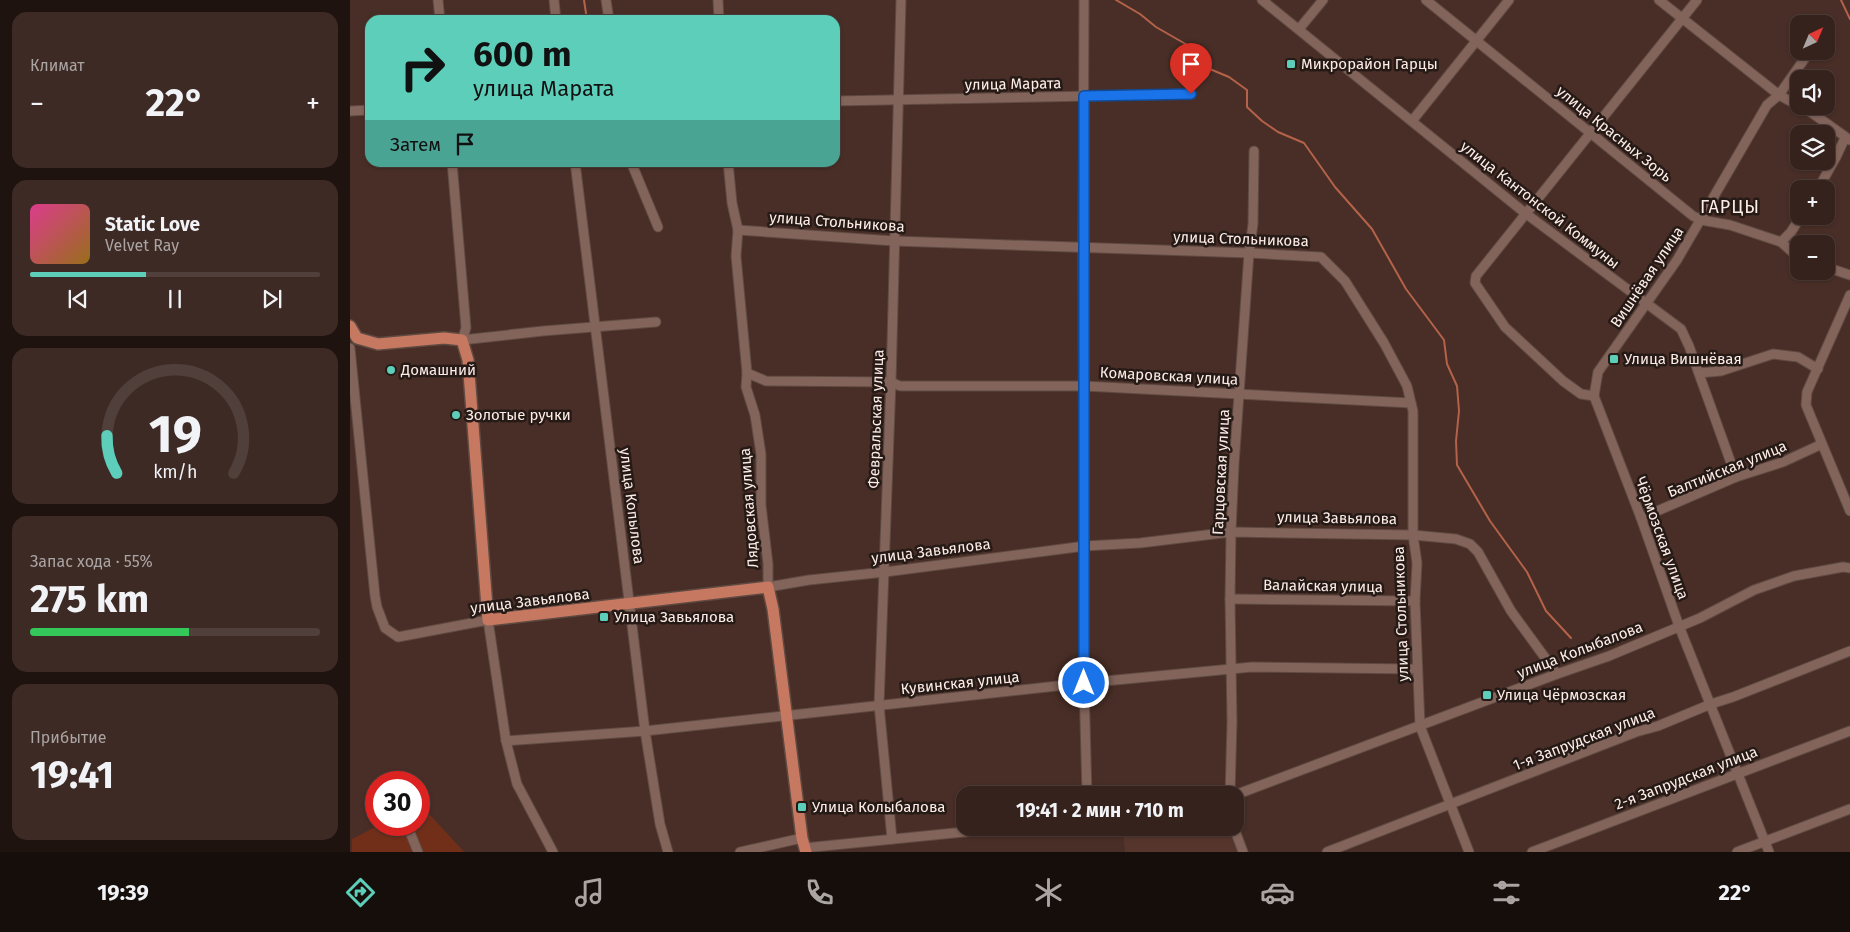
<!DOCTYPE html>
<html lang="ru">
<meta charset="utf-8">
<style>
:root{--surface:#36221c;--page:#3d2a25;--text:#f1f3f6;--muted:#aaa4a3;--line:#503f3b;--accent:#5dceb9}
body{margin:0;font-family:"Fira Sans",sans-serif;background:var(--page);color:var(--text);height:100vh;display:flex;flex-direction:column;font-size:19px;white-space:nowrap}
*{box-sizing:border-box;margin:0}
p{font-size:16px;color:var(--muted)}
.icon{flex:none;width:28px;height:28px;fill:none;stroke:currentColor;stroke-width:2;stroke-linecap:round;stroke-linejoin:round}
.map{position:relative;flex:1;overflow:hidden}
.sheet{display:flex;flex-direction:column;gap:12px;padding:12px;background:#1e130f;width:350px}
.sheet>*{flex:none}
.banner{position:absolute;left:15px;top:15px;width:475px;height:152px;border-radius:15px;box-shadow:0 1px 4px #0004,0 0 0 1px var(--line);background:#5dceb9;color:#111;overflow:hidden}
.needle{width:32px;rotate:44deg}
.tools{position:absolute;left:1440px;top:15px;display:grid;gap:10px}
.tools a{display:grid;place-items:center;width:45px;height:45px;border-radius:10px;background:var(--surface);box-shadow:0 1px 4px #0004,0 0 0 1px var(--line);font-size:25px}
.speed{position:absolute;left:15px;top:771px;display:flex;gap:10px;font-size:25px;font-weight:700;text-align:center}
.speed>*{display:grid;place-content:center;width:65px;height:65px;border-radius:50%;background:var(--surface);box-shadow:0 1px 4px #0004,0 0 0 1px var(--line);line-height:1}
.speed .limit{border:8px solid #d22;background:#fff;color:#111}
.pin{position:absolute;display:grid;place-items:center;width:42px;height:42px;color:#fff;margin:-51px -21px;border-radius:50% 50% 50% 0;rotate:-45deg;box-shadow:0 0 5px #0007}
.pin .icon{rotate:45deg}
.me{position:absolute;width:55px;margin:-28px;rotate:0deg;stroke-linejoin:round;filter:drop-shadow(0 0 4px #0008)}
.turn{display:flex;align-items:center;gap:18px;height:105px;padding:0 25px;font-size:22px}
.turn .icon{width:65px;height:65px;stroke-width:2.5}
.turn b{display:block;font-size:35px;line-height:42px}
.then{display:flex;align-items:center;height:48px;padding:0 25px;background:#0003;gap:10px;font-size:19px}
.big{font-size:38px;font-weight:700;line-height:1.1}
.sheet .card{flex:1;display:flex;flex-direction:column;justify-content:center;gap:8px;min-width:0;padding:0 18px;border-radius:15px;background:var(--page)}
.sheet .dial{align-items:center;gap:0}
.dial svg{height:130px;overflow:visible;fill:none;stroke:var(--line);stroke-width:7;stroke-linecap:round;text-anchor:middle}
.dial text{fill:var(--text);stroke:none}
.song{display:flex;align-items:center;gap:15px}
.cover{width:60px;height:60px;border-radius:8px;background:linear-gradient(135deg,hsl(330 70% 55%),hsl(40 70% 35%))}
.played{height:5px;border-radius:2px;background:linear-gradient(90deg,var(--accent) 40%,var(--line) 40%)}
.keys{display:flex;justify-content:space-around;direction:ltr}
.heat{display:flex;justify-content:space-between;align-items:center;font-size:28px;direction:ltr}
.charge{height:8px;border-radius:4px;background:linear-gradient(90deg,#34c759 55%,var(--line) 0)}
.trip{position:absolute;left:606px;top:786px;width:288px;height:50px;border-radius:15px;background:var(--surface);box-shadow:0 1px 4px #0004,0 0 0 1px var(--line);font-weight:700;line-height:50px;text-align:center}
.tabs{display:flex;height:80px;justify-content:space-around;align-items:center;background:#160e0b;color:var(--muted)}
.tabs .icon{width:35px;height:35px}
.tabs .current{color:var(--accent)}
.tabs b{font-size:22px;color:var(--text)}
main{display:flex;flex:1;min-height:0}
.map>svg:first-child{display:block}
.built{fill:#56362c}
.green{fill:#712f1a}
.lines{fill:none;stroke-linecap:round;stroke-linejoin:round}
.stream{stroke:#b46249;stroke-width:2}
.minor-casing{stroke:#5f4a42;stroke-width:11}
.major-casing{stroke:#5f4a42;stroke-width:14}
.minor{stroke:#82645b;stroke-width:9}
.major{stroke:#c67860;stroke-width:11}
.route-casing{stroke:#114b97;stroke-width:12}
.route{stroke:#1a73e8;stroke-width:9}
.poi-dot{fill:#5dceb9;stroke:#251a16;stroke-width:2}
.labels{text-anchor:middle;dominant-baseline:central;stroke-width:5;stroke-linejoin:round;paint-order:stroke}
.poi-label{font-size:15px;fill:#feede7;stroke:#251a16;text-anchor:start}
.street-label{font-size:15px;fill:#feede7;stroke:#251a16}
.quarter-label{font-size:18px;letter-spacing:1px;fill:#feede7;stroke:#251a16}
</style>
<main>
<section class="sheet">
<div class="card"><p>Климат</p>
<div class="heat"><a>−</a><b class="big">22°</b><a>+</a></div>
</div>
<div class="card">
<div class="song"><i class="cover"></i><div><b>Static Love</b><p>Velvet Ray</p></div></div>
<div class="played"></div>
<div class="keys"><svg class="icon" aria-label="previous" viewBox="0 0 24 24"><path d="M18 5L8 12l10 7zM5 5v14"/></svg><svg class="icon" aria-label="pause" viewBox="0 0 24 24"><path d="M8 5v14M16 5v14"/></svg><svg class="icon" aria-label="next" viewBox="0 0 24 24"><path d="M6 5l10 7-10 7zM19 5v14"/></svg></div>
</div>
<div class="card dial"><svg viewBox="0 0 100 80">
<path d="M14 69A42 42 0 1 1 86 69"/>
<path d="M14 69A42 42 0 0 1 8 46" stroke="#5dceb9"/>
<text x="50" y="56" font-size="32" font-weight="700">19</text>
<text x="50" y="72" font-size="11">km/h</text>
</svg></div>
<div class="card"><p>Запас хода · 55%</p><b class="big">275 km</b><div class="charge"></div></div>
<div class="card"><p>Прибытие</p><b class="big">19:41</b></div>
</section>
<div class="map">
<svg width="1500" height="852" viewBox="0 0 1500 852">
<rect width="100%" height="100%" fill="#482e26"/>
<path class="built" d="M808,828H878L887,852H775L773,832Z"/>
<path class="green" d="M69,804H70L114,852H2V839L29,825H69Z"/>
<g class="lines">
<g class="stream">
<path d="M234,0L237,20"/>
<path d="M766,0L790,14L806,27L839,46L855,67L879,77L897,90V107L912,121L928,132L954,143L985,187L1022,229L1056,289L1094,340L1097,364L1107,386L1109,411L1106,441L1107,465L1140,521L1177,572L1196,611L1221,638"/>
<path d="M1491,0L1500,19"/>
</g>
<defs>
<g id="minor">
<path d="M88,0L90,20"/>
<path d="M204,0L206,20"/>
<path d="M256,0L259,20"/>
<path d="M368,0L369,20"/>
<path d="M734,0L733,248L734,683L737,795"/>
<path d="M912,0L1175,213L1331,329L1339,346L1386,477"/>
<path d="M1076,0L1343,216L1351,220L1380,225L1431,242L1449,258"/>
<path d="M1309,0L1429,95L1449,106"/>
<path d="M949,29L973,0"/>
<path d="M485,101L841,94"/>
<path d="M1450,106L1462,113L1500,140"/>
<path d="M0,111L20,110"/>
<path d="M1062,121L1159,0"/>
<path d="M102,162L116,328L112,340L193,331L306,322"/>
<path d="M225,162L295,731L310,824L318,852"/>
<path d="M281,162L308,227"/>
<path d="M378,162L382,203L388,230L386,256L397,373L396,387L405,415L411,454V505L418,564V587L459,580L535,572L735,546L790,543L881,532L1063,535L1106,539L1120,544L1128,552L1161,611L1207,674"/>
<path d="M1468,189L1486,157L1495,138"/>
<path d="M388,230L544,241L899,253L971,257L995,281L1034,343L1057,386L1063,411V535L1067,563L1065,601L1070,726L1119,852"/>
<path d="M1431,242L1441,232L1451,216"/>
<path d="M1476,267L1500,275"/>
<path d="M1500,295L1457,392L1456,405L1500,511"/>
<path d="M0,348L25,596L27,607L35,628L48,637L138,620L156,741L167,784L203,852"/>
<path d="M397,373L416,381L541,382L550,386H734L1061,403"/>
<path d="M1349,373L1371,371L1423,354L1448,357L1468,369"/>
<path d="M1244,396L1231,394L1213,381L1155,327L1125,283L1126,276L1347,0"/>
<path d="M1291,518L1386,477L1433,462L1472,444"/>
<path d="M880,599L1065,601"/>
<path d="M156,741L295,731L734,683L902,667L1066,669"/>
<path d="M880,795L882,722L880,599L881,532L884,465L899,253L903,224L904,151"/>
<path d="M885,795L1207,674L1259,656L1350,618L1404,590L1444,576L1493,567L1500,568"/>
<path d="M884,828L893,852"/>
<path d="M59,830L68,852"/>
<path d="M542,839L529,705L541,382L551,0"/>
<path d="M454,848L654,828"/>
<path d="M390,852L452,838"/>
<path d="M977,852L1286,732L1308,726L1361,704L1383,697L1500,651"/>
<path d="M1182,852L1500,731"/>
<path d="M1387,852L1500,809"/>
<path d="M1419,852L1329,626L1291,518L1244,396L1248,372L1327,260L1417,105L1429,95L1460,51"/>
</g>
<path id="major" d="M0,326L7,338L28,344L94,338L112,340L118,360L138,620L418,587L423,609L452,838L456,852"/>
</defs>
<use href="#minor" class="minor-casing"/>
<use href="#major" class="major-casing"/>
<use href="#minor" class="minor"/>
<use href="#major" class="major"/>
</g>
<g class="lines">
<defs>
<path id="route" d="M734,683V96L841,94"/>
</defs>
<use href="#route" class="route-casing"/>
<use href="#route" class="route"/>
</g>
<g class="poi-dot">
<rect x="936" y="59" width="10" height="10" rx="2.5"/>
<rect x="1259" y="354" width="10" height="10" rx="2.5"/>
<circle cx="41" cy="370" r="5"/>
<circle cx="106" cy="415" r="5"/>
<rect x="249" y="612" width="10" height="10" rx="2.5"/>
<rect x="1132" y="690" width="10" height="10" rx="2.5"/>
<rect x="447" y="802" width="10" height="10" rx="2.5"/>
</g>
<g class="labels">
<g class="poi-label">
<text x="951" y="64">Микрорайон Гарцы</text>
<text x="1274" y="359">Улица Вишнёвая</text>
<text x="51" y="370">Домашний</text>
<text x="116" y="415">Золотые ручки</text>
<text x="264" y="617">Улица Завьялова</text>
<text x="1147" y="695">Улица Чёрмозская</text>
<text x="462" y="807">Улица Колыбалова</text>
</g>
<g class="street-label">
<text transform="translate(663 84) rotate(-1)">улица Марата</text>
<text transform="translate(1264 134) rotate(39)">улица Красных Зорь</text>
<text transform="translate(1190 205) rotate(38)">улица Кантонской Коммуны</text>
<text transform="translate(487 222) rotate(4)">улица Стольникова</text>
<text transform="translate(891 239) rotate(2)">улица Стольникова</text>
<text transform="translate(1297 277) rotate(-56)">Вишнёвая улица</text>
<text transform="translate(819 376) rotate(3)">Комаровская улица</text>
<text transform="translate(526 419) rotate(-88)">Февральская улица</text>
<text transform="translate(1377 469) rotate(-22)">Балтийская улица</text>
<text transform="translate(871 472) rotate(-87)">Гарцовская улица</text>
<text transform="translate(282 506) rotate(83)">улица Копылова</text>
<text transform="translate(399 508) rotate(-94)">Лядовская улица</text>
<text transform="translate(987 518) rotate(1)">улица Завьялова</text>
<text transform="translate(1312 538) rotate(70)">Чёрмозская улица</text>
<text transform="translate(581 551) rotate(-7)">улица Завьялова</text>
<text transform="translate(973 586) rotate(1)">Валайская улица</text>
<text transform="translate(180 601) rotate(-7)">улица Завьялова</text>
<text transform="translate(1051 614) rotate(-92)">улица Стольникова</text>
<text transform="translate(1230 650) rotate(-21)">улица Колыбалова</text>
<text transform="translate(610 683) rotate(-6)">Кувинская улица</text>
<text transform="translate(1234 739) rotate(-21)">1-я Запрудская улица</text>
<text transform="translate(1336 778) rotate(-21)">2-я Запрудская улица</text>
</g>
<g class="quarter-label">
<text x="1380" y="207">ГАРЦЫ</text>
</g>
</g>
</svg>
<div class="tools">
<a><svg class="needle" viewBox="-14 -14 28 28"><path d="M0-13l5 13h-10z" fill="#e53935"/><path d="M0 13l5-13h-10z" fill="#aaa4a3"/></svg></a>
<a><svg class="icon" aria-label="sound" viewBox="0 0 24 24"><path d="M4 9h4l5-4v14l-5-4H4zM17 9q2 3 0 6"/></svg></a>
<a><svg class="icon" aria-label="layers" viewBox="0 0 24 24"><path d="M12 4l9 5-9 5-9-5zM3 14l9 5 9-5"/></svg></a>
<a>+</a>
<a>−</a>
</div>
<div class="speed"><div class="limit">30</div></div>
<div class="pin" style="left:841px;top:94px;background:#d93025"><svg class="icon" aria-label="arrive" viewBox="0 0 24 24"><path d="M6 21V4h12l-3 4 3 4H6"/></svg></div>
<svg class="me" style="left:734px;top:683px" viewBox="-20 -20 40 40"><circle r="17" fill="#1a73e8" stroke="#fff" stroke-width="3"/><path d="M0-11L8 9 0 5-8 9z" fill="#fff"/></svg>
<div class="trip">19:41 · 2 мин · 710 m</div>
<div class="banner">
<div class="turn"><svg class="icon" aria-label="right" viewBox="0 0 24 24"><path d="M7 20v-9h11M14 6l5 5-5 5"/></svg><div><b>600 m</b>улица Марата</div></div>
<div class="then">Затем<svg class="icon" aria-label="arrive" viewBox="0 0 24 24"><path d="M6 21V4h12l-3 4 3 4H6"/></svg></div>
</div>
</div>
</main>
<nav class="tabs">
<b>19:39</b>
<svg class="icon current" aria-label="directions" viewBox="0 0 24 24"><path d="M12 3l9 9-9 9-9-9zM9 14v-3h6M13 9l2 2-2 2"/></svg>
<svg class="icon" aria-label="music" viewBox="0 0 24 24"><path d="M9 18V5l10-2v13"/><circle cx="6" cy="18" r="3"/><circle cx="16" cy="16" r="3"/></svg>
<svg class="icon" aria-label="phone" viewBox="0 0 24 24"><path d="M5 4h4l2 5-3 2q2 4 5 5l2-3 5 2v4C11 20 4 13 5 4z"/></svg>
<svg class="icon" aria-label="climate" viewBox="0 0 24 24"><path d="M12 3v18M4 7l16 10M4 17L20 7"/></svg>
<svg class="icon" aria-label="car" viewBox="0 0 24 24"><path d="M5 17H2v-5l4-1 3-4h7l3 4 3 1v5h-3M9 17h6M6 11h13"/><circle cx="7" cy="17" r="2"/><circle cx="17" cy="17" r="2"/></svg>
<svg class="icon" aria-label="filters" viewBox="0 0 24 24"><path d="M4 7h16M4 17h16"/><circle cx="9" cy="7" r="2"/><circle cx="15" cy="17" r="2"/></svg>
<b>22°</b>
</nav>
